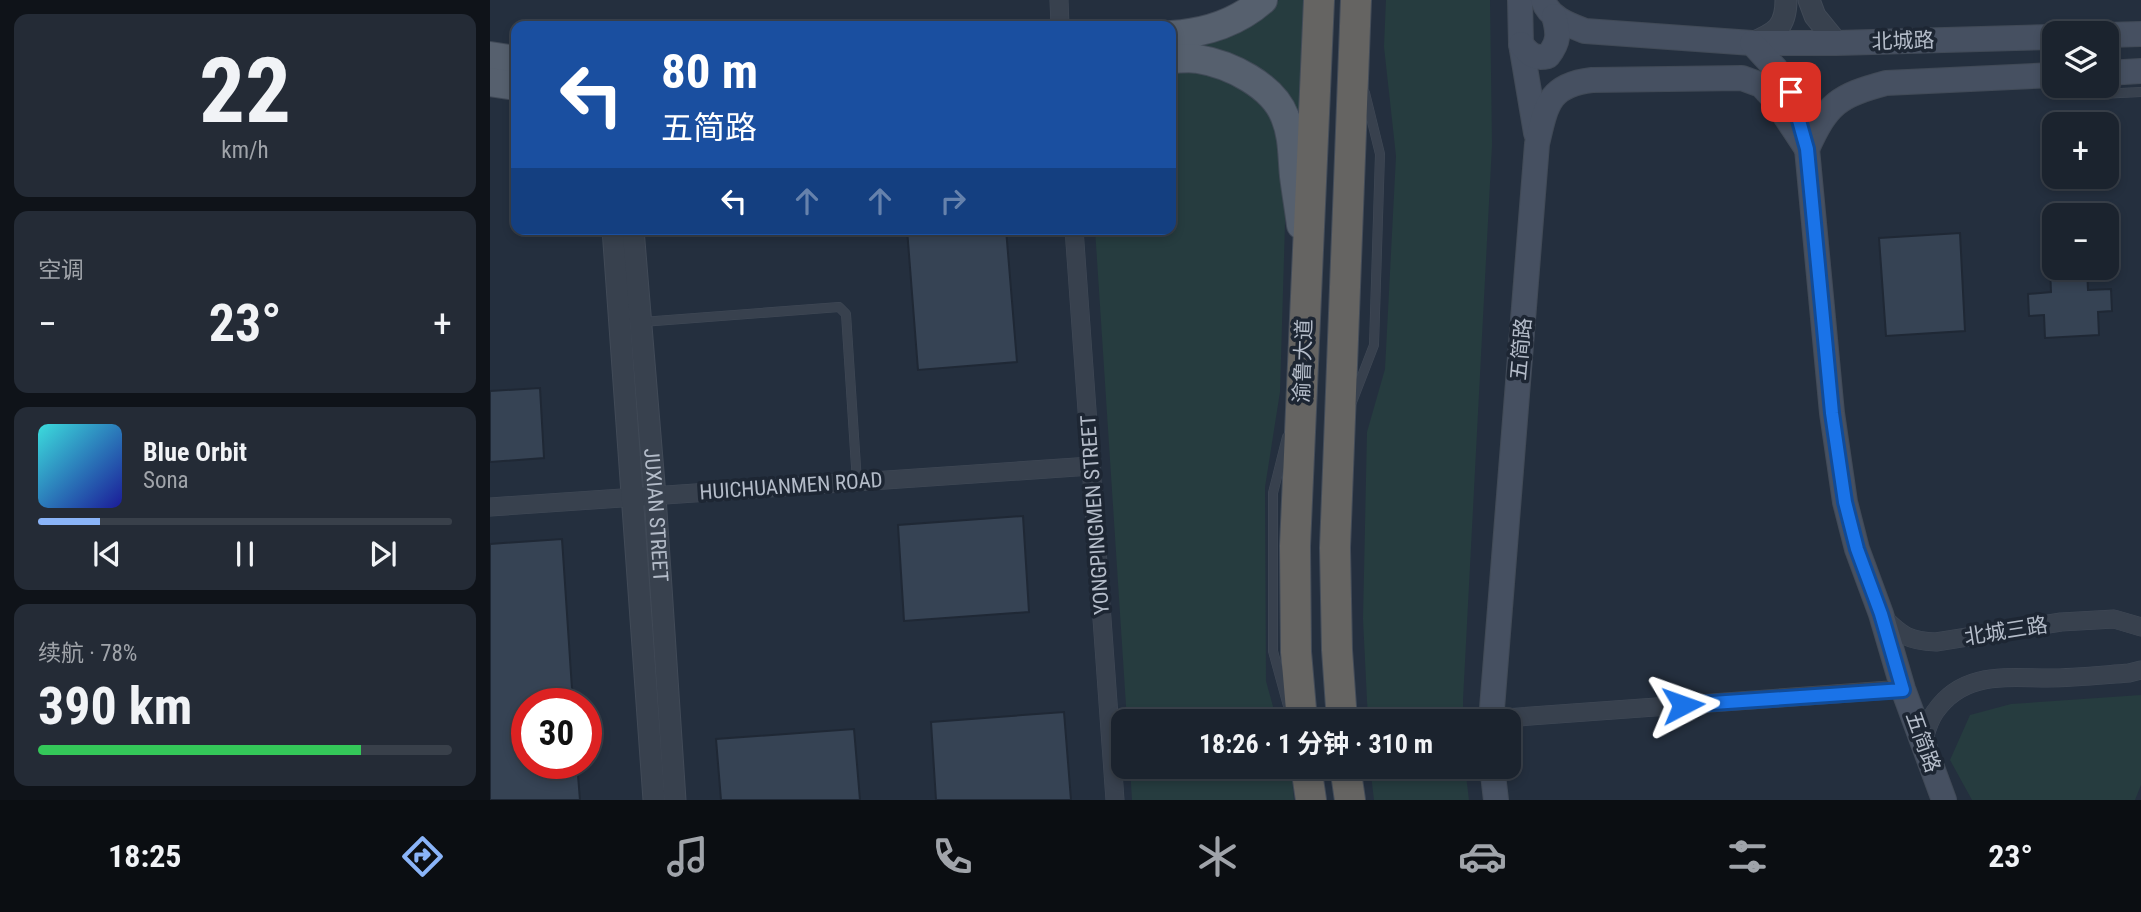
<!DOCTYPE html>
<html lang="zh">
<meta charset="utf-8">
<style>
:root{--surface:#1b232e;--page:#242b36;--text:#f1f3f6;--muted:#a0a4aa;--line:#39404a;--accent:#8ab4f8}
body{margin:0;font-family:"Roboto Condensed","Noto Sans SC",sans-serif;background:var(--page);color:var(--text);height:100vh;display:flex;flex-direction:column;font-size:26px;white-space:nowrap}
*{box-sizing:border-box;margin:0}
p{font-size:23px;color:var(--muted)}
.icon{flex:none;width:38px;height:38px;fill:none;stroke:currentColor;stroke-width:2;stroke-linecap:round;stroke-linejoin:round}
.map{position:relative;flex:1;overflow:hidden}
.side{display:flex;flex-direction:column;gap:14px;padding:14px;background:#0f1319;width:490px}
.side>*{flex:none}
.hud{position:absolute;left:21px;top:21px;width:665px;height:214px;border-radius:14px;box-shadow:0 4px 10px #0003,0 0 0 2px var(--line);background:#1a4fa0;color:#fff;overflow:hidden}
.controls{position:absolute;left:1552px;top:21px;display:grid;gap:14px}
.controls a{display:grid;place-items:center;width:77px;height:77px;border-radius:14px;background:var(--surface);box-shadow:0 4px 10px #0003,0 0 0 2px var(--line);font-size:35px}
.speed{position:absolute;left:21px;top:688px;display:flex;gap:14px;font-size:35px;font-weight:700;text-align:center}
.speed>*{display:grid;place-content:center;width:91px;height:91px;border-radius:50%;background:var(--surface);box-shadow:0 4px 10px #0003,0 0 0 2px var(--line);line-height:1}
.speed .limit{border:10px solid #d22;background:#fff;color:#111}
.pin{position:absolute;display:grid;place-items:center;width:60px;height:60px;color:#fff;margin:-30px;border-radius:14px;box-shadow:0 4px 10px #0006}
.me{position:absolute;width:77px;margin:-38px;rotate:86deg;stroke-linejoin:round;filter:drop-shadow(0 0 5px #0008)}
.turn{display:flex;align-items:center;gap:24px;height:147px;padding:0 35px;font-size:32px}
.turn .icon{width:91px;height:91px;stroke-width:2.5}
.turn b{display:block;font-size:49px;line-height:60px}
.lanes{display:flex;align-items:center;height:66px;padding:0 35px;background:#0003;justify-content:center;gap:35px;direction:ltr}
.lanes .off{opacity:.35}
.big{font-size:52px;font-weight:700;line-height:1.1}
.side .tile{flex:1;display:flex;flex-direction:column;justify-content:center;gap:10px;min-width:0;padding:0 24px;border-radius:14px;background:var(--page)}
.side .dial{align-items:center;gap:0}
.dial b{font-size:91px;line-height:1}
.song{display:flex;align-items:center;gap:21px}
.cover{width:84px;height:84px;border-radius:10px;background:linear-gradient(135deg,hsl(180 70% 55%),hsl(240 70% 35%))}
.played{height:7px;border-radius:4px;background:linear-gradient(90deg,var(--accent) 15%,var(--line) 15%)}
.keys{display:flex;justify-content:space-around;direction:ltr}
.heat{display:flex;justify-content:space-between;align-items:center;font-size:38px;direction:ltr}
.charge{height:10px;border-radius:5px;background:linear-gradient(90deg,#34c759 78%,var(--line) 0)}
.trip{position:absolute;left:621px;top:709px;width:410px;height:70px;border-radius:14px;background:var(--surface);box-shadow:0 4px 10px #0003,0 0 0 2px var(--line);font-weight:700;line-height:70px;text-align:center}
.dock{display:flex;height:112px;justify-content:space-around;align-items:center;background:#0b0e12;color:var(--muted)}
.dock .icon{width:49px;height:49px}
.dock .active{color:var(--accent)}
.dock b{font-size:32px;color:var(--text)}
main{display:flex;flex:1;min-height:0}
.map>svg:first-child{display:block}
.green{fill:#263c3f}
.building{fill:#364354;stroke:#1f2835;stroke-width:2}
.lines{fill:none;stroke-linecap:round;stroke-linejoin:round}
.service-casing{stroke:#414a57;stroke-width:10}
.minor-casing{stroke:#414a57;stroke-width:19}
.tertiary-casing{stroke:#414a57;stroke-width:23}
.secondary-casing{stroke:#414a57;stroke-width:26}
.primary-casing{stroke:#414a57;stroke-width:30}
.trunk-casing{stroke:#434c59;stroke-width:32}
.service{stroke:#38414e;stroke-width:9}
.minor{stroke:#38414e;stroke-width:18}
.tertiary{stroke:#38414e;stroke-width:21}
.secondary{stroke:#465061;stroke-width:24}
.primary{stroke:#56606e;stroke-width:28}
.trunk{stroke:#656462;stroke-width:30}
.route-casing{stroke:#114b97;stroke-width:18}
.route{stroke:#1a73e8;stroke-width:12}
.labels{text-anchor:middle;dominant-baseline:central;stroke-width:7;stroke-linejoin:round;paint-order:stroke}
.street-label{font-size:21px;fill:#b4bcc9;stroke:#1d2633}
</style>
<main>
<section class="side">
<div class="tile dial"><b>22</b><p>km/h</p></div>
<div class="tile"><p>空调</p>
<div class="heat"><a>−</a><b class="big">23°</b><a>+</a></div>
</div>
<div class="tile">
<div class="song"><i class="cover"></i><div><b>Blue Orbit</b><p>Sona</p></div></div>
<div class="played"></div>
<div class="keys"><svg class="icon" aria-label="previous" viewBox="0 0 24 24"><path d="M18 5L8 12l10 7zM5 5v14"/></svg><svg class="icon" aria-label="pause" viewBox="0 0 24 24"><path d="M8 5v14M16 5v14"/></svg><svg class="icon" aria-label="next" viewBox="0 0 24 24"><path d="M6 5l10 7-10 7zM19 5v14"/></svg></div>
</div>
<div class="tile"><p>续航 · 78%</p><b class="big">390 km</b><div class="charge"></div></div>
</section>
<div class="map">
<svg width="1651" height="800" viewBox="0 0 1651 800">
<rect width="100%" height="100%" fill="#242f3e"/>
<g class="green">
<path d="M789,0H815L811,117L716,48L715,45L776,12Z"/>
<path d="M896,0H1000L1002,145L973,700V721H878L873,619L877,432L895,369L906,156L894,47Z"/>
<path d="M707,71L738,78L778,109L790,137L796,190L790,392L775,487L776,681L787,721H637L605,229H681V72Z"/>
<path d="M1651,695V785L1645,800H1482L1460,760L1480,715L1521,704Z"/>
<path d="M640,767H801L804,800H642Z"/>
<path d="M880,767H975L979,800H884Z"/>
</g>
<g class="building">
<path d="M417,229H516L527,362L428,370Z"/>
<path d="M1470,233L1475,331L1396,336L1389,238Z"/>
<path d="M1560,268H1597L1598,290L1621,289L1622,311L1608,312L1609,335L1555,338L1554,315L1539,316L1538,294L1561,292Z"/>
<path d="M50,388L54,458L0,462V391Z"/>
<path d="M533,516L539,612L414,621L408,525Z"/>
<path d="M72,539L83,704H37V763H87L90,800H0V544Z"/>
<path d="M574,712L581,800H446L441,722Z"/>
<path d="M364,729L370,800H231L226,739Z"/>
</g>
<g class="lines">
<defs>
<g id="service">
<path d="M1574,86L1610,94L1651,92"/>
<path d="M152,322L349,307L356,314L367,482"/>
<path d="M862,402L884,345L890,154L875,93"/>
<path d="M797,437L783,493V651L798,706"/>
</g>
<g id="minor">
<path d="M569,0L570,26"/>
<path d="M584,229L625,800"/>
<path d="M0,507L601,466"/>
<path d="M1393,617C1412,636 1419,641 1446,642L1571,622L1624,619L1651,627"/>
<path d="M1001,719L1413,689"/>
<path d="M1433,742C1436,732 1439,720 1445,712C1473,671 1516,678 1558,678C1585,678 1612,675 1639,673L1651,670"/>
</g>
<g id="tertiary">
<path d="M1319,0L1325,16L1347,43"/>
<path d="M1262,43C1286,33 1296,27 1296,0"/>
<path d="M123,229L164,800"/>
<path id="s1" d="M143,229L165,496L185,800"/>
</g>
<g id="secondary">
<path d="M1030,0L1031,44L1046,133"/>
<path d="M1053,0C1059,18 1079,25 1095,31L1262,43H1347L1564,37"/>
<path d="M1617,35L1651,34"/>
<path d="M1262,43L1285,68L1301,92L1317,149L1342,413L1355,502L1367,549L1391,614L1413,689L1454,800"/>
<path d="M1031,44C1039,55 1045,59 1058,56C1069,42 1069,34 1064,16"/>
<path d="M1617,73L1651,71"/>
<path d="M1001,721L1047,144C1056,106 1058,85 1102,80L1252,78L1271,85L1284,99L1317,149C1338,103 1348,96 1396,83L1564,75"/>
<path d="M1002,766L1006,800"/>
</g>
<g id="primary">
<path d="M681,35C714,33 747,23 773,0"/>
<path d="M0,56L26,60"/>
<path d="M681,59C690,59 699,57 708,59C739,64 783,85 795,117C803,136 802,156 804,176C806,192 809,209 811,225"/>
<path d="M0,82L26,86"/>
</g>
<g id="trunk">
<path d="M812,721L806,652L805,546L829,0"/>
<path d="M852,721L847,650L845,548L866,0"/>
<path d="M816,766L821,800"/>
<path d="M855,766L860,800"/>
</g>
</defs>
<use href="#service" class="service-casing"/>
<use href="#minor" class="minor-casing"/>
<use href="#tertiary" class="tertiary-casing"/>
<use href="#secondary" class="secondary-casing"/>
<use href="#primary" class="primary-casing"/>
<use href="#trunk" class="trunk-casing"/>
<use href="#service" class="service"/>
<use href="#minor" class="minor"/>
<use href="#tertiary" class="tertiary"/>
<use href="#secondary" class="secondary"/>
<use href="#primary" class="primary"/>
<use href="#trunk" class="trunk"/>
</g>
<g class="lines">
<defs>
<path id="route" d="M1193,705L1413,690L1391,614L1367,549L1355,502L1342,413L1317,149L1301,92"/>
</defs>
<use href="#route" class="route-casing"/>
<use href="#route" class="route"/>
</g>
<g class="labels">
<g class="street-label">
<text transform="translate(1413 41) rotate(-2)">北城路</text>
<text transform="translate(1031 349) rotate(-85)">五简路</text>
<text transform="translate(813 361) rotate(-88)">渝鲁大道</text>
<text transform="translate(301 486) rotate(-4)">HUICHUANMEN ROAD</text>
<text stroke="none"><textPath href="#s1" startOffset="287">JUXIAN STREET</textPath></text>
<text transform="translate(605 515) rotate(-94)">YONGPINGMEN STREET</text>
<text transform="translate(1516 631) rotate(-9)">北城三路</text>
<text transform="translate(1433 742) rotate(70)">五简路</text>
</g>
</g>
</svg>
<div class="controls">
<a><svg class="icon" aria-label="layers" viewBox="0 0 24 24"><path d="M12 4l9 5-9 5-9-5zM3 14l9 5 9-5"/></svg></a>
<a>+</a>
<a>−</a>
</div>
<div class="speed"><div class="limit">30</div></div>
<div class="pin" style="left:1301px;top:92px;background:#d93025"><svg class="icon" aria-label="arrive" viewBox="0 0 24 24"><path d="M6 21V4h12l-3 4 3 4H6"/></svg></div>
<svg class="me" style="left:1193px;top:705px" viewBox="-20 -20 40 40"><path d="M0-17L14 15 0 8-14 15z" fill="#1a73e8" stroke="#fff" stroke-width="4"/></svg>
<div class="trip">18:26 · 1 分钟 · 310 m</div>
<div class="hud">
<div class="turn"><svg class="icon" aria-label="left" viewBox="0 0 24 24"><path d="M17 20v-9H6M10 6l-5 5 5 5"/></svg><div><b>80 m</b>五简路</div></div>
<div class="lanes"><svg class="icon" aria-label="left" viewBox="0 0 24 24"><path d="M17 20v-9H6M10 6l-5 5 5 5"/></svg><svg class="icon off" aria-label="ahead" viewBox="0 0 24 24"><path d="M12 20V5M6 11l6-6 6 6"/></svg><svg class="icon off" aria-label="ahead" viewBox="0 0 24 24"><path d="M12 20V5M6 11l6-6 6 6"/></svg><svg class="icon off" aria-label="right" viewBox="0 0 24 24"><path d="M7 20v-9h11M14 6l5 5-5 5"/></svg></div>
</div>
</div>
</main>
<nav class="dock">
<b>18:25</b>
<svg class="icon active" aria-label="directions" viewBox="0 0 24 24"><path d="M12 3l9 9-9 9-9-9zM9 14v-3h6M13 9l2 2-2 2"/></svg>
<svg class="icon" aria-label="music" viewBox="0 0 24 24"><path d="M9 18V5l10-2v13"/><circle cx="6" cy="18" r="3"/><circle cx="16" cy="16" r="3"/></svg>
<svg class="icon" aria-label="phone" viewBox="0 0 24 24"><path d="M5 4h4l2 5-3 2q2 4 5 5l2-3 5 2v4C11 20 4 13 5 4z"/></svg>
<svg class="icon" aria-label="climate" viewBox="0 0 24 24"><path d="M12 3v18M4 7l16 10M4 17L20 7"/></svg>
<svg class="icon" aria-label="car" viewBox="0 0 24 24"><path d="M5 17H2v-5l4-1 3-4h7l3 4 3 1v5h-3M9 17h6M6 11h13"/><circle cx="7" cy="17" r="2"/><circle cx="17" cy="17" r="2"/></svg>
<svg class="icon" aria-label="filters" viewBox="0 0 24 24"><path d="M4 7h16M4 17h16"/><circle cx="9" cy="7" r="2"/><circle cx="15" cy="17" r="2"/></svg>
<b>23°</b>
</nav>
